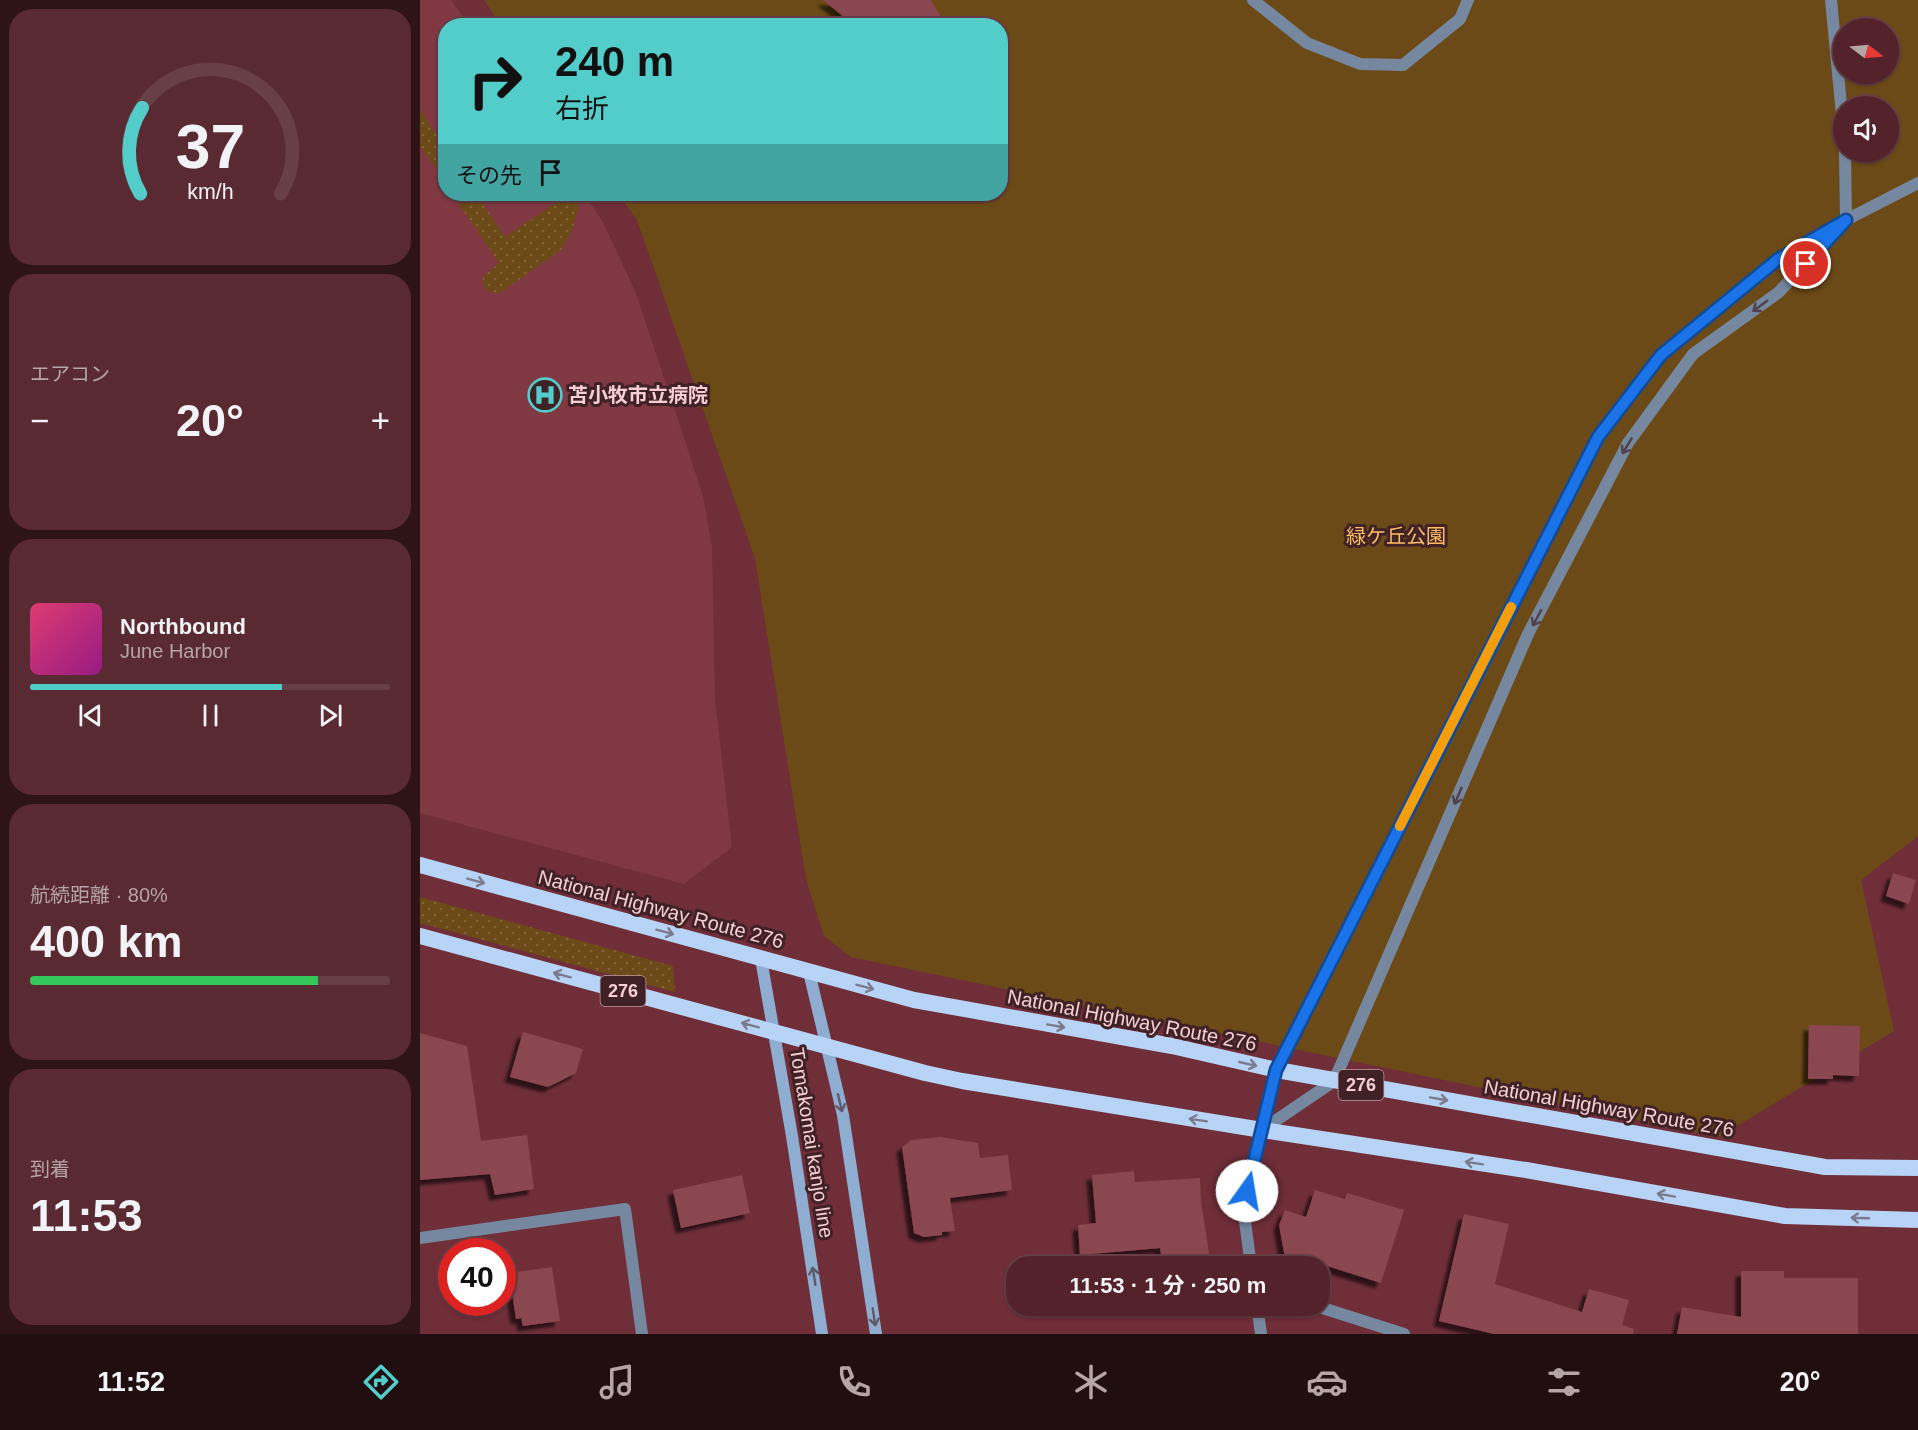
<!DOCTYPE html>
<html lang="ja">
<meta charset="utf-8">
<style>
:root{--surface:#53222a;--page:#592a32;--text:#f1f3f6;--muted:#b5a4a8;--line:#693f47;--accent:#53cdca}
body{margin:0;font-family:Arial,"Noto Sans JP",sans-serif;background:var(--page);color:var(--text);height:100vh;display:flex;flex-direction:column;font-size:22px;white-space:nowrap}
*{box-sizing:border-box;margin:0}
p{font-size:20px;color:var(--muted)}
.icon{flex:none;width:33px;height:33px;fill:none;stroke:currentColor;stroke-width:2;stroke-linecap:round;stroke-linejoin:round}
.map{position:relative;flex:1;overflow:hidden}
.side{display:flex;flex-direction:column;gap:9px;padding:9px;background:#2e1317;width:420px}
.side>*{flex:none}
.top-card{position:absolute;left:18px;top:18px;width:570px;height:183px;border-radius:24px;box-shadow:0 2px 4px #0004,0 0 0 2px var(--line);background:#53cdca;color:#111;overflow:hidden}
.needle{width:39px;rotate:106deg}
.fabs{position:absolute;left:1413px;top:18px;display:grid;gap:12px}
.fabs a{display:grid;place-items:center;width:66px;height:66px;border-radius:50%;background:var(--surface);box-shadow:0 2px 4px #0004,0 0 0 2px var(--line);font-size:30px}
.speed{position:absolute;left:18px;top:1238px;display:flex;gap:12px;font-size:30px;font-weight:700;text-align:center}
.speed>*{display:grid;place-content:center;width:78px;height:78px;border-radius:50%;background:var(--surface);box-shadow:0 2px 4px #0004,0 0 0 2px var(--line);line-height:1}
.speed .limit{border:9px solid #d22;background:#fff;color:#111}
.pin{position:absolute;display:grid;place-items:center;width:51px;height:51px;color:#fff;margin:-26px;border:3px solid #fff;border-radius:50%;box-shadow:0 2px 6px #0007}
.me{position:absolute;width:66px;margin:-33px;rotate:13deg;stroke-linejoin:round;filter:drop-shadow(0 0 4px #0008)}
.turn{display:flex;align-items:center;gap:21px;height:126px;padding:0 18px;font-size:27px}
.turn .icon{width:78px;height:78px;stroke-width:2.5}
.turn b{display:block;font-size:42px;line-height:51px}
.then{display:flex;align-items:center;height:57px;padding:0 18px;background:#0003;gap:12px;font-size:22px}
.big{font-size:45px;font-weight:700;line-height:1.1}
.side .card{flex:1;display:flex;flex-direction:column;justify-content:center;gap:9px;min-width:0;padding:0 21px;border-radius:24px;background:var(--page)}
.side .dial{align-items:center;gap:0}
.dial svg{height:156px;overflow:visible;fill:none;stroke:var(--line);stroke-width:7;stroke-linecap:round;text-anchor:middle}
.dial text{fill:var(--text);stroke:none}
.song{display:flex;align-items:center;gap:18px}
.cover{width:72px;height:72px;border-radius:9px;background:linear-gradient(135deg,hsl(340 70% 55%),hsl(310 70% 35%))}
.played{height:6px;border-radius:3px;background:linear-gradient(90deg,var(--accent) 70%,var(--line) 70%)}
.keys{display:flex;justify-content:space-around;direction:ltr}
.heat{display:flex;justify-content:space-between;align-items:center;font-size:33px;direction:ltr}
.charge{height:9px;border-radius:4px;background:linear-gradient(90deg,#34c759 80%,var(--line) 0)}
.trip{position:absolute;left:586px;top:1256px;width:324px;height:60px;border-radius:24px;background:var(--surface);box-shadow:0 2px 4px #0004,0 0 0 2px var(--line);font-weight:700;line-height:60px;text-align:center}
.tab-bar{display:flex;height:96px;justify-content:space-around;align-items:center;background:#210e11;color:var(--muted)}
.tab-bar .icon{width:42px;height:42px}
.tab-bar .current{color:var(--accent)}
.tab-bar b{font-size:27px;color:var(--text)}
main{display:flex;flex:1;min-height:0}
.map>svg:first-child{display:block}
.built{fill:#803843}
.grass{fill:url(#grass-dots)}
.park{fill:#6c4a17;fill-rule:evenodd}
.building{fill:#8a464f;filter:url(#shadow)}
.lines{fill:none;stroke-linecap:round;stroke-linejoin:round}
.minor{stroke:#7588a0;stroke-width:12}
.tertiary{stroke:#7588a0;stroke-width:12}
.secondary{stroke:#8eadd1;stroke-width:12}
.trunk{stroke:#b7d4f6;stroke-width:16}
.oneway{stroke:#50414b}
.oneway2{stroke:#7c7b8e}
.oneway3{stroke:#5f5a6a}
.route-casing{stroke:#114b97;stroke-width:15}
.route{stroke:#1a73e8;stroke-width:10}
.slow{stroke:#f59e0b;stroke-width:10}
.labels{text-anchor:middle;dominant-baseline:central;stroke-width:6;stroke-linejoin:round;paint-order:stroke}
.shield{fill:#402226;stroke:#c09a9e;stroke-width:1.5}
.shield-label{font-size:18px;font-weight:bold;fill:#f7ced1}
.poi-label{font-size:20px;font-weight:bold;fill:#f7ced1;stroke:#402226;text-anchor:start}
.park-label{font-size:20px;fill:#febd63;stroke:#402226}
.street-label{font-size:20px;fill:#f7ced1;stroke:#402226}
</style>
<main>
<section class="side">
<div class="card dial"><svg viewBox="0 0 100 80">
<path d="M14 69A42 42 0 1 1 86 69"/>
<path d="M14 69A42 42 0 0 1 15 25" stroke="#53cdca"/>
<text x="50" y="56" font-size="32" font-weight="700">37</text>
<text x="50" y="72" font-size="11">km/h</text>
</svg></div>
<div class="card"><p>エアコン</p>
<div class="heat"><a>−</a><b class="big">20°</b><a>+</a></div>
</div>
<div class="card">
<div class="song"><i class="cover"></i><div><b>Northbound</b><p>June Harbor</p></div></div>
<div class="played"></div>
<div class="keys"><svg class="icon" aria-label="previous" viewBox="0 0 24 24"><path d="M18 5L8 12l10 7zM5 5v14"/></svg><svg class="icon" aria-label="pause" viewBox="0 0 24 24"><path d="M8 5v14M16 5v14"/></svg><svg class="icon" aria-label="next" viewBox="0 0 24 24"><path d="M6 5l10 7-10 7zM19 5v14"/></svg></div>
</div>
<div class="card"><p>航続距離 · 80%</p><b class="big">400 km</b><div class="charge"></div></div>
<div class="card"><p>到着</p><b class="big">11:53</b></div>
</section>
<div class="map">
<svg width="1498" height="1334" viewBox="0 0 1498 1334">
<defs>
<pattern id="grass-dots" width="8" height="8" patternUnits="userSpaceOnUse" patternTransform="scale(1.5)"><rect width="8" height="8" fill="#6c4a17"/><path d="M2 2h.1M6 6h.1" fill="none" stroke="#826338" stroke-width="1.8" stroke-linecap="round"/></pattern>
<filter id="shadow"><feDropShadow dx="-5.5" dy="5.5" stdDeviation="1.5" flood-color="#0009"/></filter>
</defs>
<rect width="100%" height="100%" fill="#6f2e38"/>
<path class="built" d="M0,0H31L49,25L26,26V194H164L183,222L216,293L283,496L292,547L295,699L312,847L264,884L0,813Z"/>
<g class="grass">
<path d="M0,109L25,148V183L0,145Z"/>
<path d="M32,194H56L85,237L146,196L145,194H157L158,209L153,229L142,249L82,292C69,295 62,290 63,277L79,263Z"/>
<path d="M0,897L253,966L255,992L0,923Z"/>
</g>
<path class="park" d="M64,0H1498V836L1441,880L1474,1031L1299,1137L431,957L404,936L386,879L335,558L217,220L198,194H580V26L81,25ZM1424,28H1468V74H1424ZM1424,106H1468V152H1424Z"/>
<g class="building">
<path d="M403,0H511L526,26H435Z"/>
<path d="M1473,873L1496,880L1489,904L1466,896Z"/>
<path d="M1389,1025L1440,1026L1439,1076L1413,1075V1079H1388Z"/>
<path d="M103,1032L163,1049L156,1073L128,1087L90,1077Z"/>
<path d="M0,1033L47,1046L61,1141L107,1135L114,1189L75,1195L70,1174L0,1180Z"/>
<path d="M520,1137L558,1143L560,1158L588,1155L592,1190L530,1198L535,1231L522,1232V1235L504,1237L494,1233L482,1147L491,1140Z"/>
<path d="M714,1171L715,1182L780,1178L781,1201L791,1266H743L740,1248L660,1255L658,1225L676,1223L672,1175Z"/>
<path d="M322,1175L330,1213L261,1228L253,1190Z"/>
<path d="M895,1190L925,1199L927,1193L984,1210L961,1283L907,1266H891L865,1258L859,1225L865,1210L886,1217Z"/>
<path d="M1044,1214L1089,1224L1075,1284L1162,1312L1169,1289L1209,1300L1202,1325L1214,1329L1213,1334H1074L1019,1321Z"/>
<path d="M132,1267L140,1321L103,1326L101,1318L96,1319L89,1273Z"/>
<path d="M1321,1271H1364V1278H1438V1334H1257L1262,1307L1321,1317Z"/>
</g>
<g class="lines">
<g class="minor">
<path d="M833,0L887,43L940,64L983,65L1040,19L1048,0"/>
<path d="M1411,0L1424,136"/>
<path d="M1425,152L1426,220L1359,292L1273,354L1208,443L1108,634L914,1081L842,1130L857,1070L1177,437L1241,355L1357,260L1426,220L1498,183"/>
<path d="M0,1238L205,1209L222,1334"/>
<path d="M893,1305L984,1334"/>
</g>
<g class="tertiary">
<path d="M831,1266L823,1207L842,1130"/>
<path d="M837,1305L841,1334"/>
</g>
<g class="secondary">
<path d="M341,959L372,1136L402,1334"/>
<path d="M389,972L423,1115L456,1334"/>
</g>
<g class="trunk">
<path d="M0,865L494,1000L752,1046L857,1070L1405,1167L1498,1168"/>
<path d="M0,936L505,1073L542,1081L842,1130L1106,1170L1365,1216L1498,1220"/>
</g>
</g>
<defs><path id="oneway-shaft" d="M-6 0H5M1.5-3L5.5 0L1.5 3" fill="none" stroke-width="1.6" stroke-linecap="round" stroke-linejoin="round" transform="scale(1.5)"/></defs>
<g class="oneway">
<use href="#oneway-shaft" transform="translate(1340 306) rotate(144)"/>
<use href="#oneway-shaft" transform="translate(1207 446) rotate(121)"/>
<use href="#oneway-shaft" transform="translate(1117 618) rotate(118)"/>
<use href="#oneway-shaft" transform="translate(1038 796) rotate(113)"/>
</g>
<g class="oneway2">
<use href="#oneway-shaft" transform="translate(56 881) rotate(15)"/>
<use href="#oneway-shaft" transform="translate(245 932) rotate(15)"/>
<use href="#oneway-shaft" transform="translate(142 975) rotate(-165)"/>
<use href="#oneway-shaft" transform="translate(445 987) rotate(15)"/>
<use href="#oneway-shaft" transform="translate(330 1025) rotate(-165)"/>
<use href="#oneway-shaft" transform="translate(636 1026) rotate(10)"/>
<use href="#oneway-shaft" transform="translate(828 1064) rotate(13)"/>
<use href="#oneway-shaft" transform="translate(1019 1099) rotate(10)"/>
<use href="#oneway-shaft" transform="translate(778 1120) rotate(-171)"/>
<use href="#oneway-shaft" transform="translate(1054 1163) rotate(-171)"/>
<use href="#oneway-shaft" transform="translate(1246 1195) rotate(-170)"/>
<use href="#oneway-shaft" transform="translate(1440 1218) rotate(-178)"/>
</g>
<g class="oneway3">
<use href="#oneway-shaft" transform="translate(420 1103) rotate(77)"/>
<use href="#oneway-shaft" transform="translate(394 1276) rotate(-99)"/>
<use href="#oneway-shaft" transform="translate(454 1317) rotate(81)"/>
</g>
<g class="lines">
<defs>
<path id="route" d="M827,1191L856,1070L1178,437L1241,355L1357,260L1426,220L1386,264"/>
</defs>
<use href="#route" class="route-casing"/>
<use href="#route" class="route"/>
<path class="slow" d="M980,826L1091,607"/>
</g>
<defs>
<symbol id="hospital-ring" viewBox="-11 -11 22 22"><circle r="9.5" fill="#402226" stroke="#53cdca" stroke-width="1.5"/><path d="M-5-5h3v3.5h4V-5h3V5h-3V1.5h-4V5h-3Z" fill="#53cdca"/></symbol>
</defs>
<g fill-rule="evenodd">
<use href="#hospital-ring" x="106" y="376" width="38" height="38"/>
</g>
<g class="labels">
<g class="shield">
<rect x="180.5" y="976" width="45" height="30" rx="4.5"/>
<rect x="918.5" y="1070" width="45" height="30" rx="4.5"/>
</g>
<g class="shield-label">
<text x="203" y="991">276</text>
<text x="941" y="1085">276</text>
</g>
<g class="poi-label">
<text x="148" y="395">苫小牧市立病院</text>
</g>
<g class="park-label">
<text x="976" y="536">緑ケ丘公園</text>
</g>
<g class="street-label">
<text transform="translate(241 909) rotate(15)">National Highway Route 276</text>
<text transform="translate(712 1020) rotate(11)">National Highway Route 276</text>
<text transform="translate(1189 1108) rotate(10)">National Highway Route 276</text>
<text transform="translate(392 1143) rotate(81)">Tomakomai kanjo line</text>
</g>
</g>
</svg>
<div class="fabs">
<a><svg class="needle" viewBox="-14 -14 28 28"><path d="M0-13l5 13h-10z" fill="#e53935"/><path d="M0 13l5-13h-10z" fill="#b5a4a8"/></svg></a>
<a><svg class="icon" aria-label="sound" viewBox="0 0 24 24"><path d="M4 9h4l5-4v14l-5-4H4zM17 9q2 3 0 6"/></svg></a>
</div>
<div class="speed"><div class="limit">40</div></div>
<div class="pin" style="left:1386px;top:264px;background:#d93025"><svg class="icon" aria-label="arrive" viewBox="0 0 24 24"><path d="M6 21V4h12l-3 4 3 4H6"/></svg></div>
<svg class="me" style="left:827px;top:1191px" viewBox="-20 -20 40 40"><circle r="19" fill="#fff"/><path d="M0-13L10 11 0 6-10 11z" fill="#1a73e8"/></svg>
<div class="trip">11:53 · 1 分 · 250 m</div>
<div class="top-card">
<div class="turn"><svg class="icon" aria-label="right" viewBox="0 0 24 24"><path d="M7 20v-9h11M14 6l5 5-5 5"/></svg><div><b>240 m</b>右折</div></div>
<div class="then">その先<svg class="icon" aria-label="arrive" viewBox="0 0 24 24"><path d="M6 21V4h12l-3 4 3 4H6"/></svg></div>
</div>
</div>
</main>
<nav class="tab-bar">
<b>11:52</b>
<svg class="icon current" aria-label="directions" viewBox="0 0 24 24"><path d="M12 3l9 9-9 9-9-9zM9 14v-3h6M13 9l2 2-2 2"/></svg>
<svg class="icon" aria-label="music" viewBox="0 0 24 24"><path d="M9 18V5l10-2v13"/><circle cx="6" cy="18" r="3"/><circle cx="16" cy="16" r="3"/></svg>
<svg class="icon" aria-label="phone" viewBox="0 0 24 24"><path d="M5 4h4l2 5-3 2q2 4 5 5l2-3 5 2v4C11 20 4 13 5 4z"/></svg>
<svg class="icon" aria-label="climate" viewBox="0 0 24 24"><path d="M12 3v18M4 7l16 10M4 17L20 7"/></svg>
<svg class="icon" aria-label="car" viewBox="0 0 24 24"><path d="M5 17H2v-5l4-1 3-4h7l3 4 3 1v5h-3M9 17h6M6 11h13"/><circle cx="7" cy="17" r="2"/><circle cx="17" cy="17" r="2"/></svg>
<svg class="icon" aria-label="filters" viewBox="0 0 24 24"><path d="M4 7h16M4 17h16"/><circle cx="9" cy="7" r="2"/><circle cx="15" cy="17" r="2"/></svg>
<b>20°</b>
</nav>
